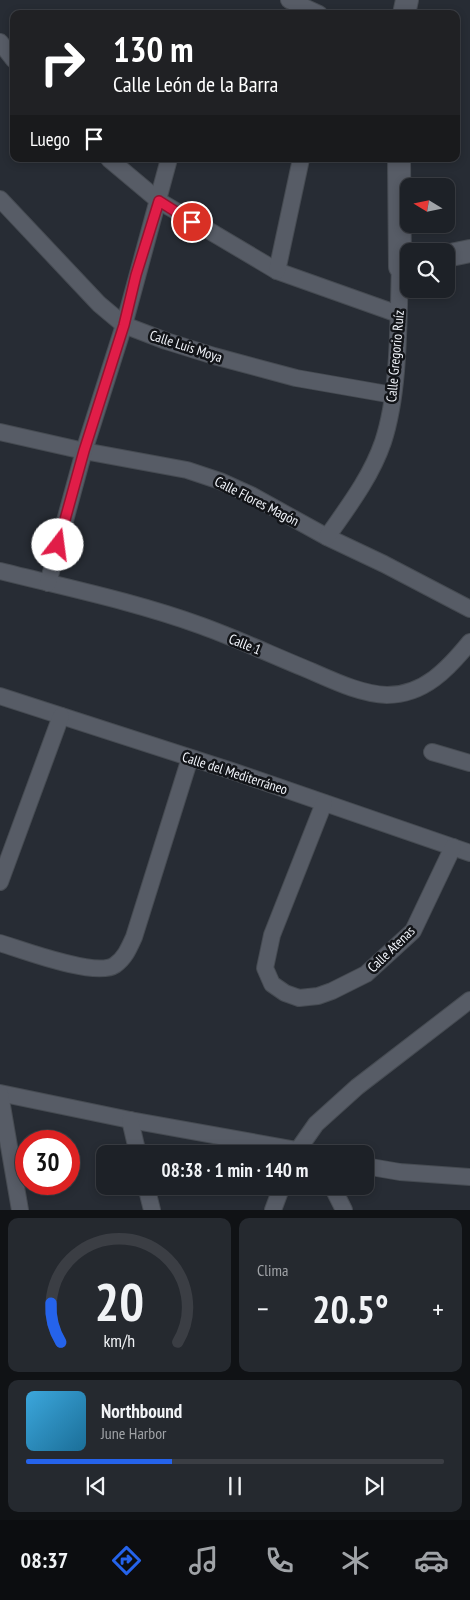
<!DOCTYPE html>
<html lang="es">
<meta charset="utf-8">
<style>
:root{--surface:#1d2127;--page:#25292f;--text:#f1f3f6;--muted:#a0a3a7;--line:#3b3e44;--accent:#2563eb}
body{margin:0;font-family:"PT Sans Narrow",sans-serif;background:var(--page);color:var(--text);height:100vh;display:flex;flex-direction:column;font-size:19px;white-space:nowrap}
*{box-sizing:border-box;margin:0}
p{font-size:16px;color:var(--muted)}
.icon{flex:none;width:28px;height:28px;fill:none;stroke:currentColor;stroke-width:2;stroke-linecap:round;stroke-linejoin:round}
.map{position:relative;height:1210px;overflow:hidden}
.sheet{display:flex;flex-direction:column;gap:8px;padding:8px;background:#101215;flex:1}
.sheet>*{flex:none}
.banner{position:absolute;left:10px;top:10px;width:450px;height:152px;border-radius:10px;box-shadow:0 2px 8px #0003,0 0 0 1px var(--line);background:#202124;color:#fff;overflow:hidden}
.needle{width:32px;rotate:280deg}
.controls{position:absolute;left:400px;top:178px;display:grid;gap:10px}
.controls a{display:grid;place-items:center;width:55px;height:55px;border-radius:10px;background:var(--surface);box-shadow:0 2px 8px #0003,0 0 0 1px var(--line);font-size:25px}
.speed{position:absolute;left:15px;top:1130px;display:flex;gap:10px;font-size:25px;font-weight:700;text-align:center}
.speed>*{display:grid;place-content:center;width:65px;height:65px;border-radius:50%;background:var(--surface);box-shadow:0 2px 8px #0003,0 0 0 1px var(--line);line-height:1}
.speed .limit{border:8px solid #d22;background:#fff;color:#111}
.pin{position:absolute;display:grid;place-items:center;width:42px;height:42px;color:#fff;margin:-21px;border:2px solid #fff;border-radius:50%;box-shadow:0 1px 5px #0007}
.me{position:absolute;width:55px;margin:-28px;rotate:15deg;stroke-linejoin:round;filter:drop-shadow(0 0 4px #0008)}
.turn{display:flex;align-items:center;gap:18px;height:105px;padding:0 20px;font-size:22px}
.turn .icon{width:65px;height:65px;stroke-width:2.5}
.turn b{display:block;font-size:35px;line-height:42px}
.then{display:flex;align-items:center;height:48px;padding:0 20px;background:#0003;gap:10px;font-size:19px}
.big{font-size:38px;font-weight:700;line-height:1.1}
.sheet .tile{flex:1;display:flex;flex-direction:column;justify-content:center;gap:8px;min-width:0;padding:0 18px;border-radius:10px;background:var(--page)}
.sheet .dial{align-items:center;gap:0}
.dial svg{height:130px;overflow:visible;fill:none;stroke:var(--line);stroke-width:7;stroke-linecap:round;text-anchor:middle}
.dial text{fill:var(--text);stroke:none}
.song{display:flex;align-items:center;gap:15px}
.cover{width:60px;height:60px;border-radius:8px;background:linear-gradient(135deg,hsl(200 70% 55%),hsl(200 70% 35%))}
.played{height:5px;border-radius:2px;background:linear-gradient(90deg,var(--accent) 35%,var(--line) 35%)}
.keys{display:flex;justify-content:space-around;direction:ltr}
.heat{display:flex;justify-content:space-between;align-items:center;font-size:28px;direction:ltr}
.sheet .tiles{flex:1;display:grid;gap:8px;grid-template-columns:1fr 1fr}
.tile:last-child{grid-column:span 2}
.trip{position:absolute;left:96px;top:1145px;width:278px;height:50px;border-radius:10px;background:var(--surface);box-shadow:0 2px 8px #0003,0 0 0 1px var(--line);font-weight:700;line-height:50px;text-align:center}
.tab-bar{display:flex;height:80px;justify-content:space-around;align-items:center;background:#0c0d10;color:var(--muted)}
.tab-bar .icon{width:35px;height:35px}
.tab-bar .on{color:var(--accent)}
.tab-bar b{font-size:22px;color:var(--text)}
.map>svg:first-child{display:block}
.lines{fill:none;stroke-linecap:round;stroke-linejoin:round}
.street-casing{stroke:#464b52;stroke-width:18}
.secondary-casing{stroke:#464b52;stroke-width:24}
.street{stroke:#575c66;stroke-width:16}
.secondary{stroke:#575c66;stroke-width:22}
.route-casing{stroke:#92132f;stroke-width:12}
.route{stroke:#e11d48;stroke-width:9}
.labels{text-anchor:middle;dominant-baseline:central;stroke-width:5;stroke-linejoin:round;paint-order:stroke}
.street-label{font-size:14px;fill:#f2f5fb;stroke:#121418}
</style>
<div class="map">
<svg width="470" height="1210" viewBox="0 0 470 1210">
<rect width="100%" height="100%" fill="#272c34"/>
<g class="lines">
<defs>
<g id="street">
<path d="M289,0L319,14"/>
<path d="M0,42L14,60"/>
<path d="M109,159L159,201L277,271L398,314"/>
<path d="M0,199L99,304L124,325L166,341L214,356L296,378L393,395"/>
<path d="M277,271L301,159"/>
<path d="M0,432L84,451L187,470L220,481L251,495L327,537L384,564L470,609"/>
<path d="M327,537C348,507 371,477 383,442C400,390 398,322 400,267"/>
<path d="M0,571C68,588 136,602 202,626C238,639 274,656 311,671C334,681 361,694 387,695C424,695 448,669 470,642"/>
<path d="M48,583L84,451L124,325L169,159"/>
<path d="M0,696L238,773L470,853"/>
<path d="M432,752L470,763"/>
<path d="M324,803L272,935L265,968L272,984L285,993L299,998L318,996L332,991L366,974L413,931L453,847"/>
<path d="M0,882L61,716"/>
<path d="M0,943C23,950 96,978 115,965C125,958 129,948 134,937L190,758"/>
<path d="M0,1093L130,1120L297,1150L307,1154"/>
<path d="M0,1094L20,1210"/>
<path d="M130,1120L138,1154"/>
<path d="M295,1154L316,1124L357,1087L470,1000"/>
<path d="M365,1166L400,1172L470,1177"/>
<path d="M146,1186L152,1210"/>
<path d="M332,1186L344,1210"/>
<path d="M273,1210L282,1186"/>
</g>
<g id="secondary">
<path d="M404,14L407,0"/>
<path d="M399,159L400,267L409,265"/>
<path d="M446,256L470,251"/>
</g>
</defs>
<use href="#street" class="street-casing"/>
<use href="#secondary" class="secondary-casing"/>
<use href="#street" class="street"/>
<use href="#secondary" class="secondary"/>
</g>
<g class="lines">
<defs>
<path id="route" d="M58,545L84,451L124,325L136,275L159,201L192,222"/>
</defs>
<use href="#route" class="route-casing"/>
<use href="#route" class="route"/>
</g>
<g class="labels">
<g class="street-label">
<text transform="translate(186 346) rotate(18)">Calle Luis Moya</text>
<text transform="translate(395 356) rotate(-85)">Calle Gregorio Ruíz</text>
<text transform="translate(257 501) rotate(27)">Calle Flores Magón</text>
<text transform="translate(245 644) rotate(22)">Calle 1</text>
<text transform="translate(235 773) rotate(18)">Calle del Mediterráneo</text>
<text transform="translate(391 949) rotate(-44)">Calle Atenas</text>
</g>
</g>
</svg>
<div class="controls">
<a><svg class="needle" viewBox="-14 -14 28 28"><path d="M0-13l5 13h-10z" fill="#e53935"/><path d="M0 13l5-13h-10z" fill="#a0a3a7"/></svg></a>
<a><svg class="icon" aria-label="search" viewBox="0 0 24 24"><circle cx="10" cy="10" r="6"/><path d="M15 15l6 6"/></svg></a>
</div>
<div class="speed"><div class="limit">30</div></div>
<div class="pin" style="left:192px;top:222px;background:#d93025"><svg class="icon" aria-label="arrive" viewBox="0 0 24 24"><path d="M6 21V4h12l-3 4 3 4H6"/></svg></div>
<svg class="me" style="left:58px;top:545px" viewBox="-20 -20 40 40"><circle r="19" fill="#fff"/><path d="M0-13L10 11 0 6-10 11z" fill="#e11d48"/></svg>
<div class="trip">08:38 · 1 min · 140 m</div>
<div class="banner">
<div class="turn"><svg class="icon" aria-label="right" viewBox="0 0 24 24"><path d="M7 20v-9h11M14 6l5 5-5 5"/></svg><div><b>130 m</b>Calle León de la Barra</div></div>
<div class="then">Luego<svg class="icon" aria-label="arrive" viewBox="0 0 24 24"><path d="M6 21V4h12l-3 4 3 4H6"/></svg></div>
</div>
</div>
<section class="sheet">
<div class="tiles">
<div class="tile dial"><svg viewBox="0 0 100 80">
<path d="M14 69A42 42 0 1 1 86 69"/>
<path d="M14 69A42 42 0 0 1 8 45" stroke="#2563eb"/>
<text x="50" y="56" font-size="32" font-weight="700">20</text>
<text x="50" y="72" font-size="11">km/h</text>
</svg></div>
<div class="tile"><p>Clima</p>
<div class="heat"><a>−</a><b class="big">20.5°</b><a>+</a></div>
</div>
<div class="tile">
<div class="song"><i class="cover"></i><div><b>Northbound</b><p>June Harbor</p></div></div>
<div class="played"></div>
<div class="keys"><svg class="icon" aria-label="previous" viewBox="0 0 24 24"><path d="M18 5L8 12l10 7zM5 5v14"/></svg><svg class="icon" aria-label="pause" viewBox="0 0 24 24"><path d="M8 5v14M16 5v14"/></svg><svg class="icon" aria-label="next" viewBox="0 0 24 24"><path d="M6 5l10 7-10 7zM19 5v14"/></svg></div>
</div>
</div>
</section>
<nav class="tab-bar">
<b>08:37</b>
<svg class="icon on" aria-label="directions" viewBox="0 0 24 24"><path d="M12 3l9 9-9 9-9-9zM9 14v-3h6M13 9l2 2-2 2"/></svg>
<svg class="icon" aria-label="music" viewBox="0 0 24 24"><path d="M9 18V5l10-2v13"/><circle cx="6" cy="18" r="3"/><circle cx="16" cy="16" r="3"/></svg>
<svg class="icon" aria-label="phone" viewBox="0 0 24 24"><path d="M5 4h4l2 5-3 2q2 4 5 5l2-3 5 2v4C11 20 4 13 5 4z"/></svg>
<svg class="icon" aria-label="climate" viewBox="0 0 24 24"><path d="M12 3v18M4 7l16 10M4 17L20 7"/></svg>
<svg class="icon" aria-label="car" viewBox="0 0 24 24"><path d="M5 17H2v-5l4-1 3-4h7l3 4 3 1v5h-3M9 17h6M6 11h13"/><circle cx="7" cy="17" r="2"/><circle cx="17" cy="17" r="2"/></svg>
</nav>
